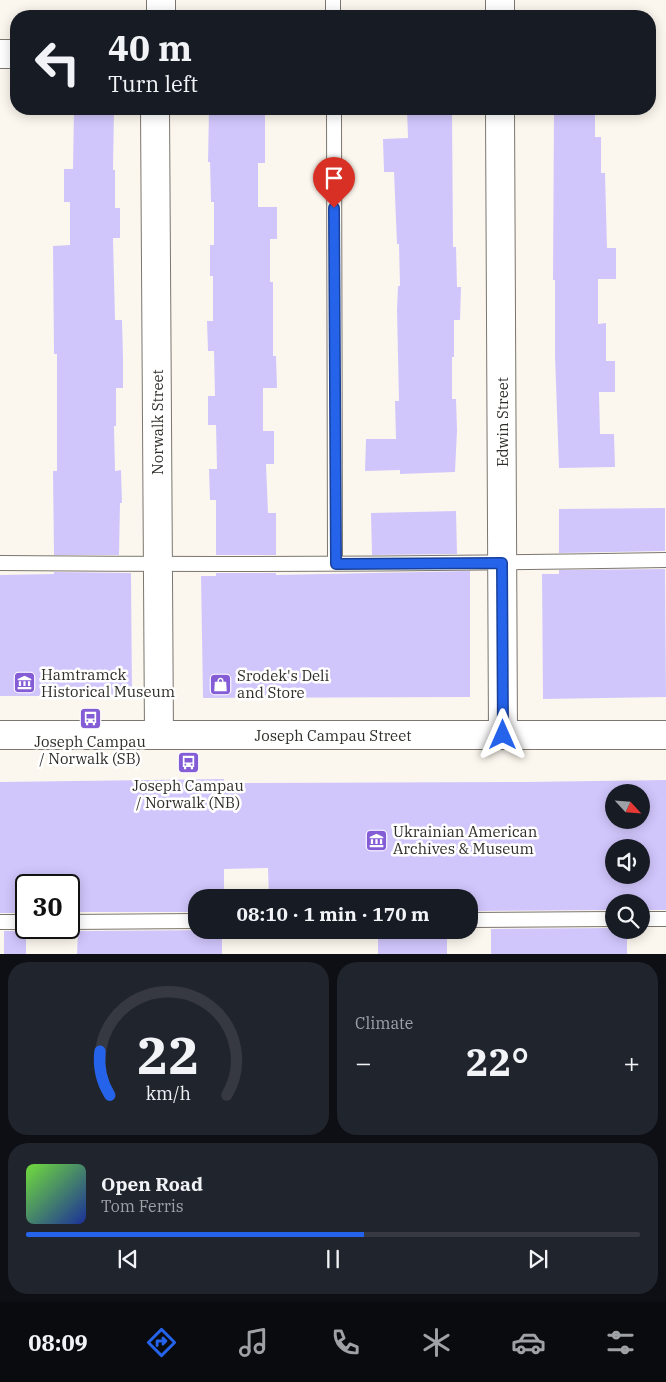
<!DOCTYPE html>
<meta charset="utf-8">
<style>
:root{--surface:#171b24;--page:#20242c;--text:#f1f3f6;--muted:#9ea1a6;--line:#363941;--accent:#2563eb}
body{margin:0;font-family:"IBM Plex Serif",serif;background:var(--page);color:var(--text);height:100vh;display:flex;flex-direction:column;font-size:19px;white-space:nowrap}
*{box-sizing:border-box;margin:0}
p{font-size:16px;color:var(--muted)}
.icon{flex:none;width:28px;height:28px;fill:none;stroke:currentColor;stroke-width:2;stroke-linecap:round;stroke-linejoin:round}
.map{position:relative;height:954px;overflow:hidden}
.panel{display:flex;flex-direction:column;gap:8px;padding:8px;background:#0d0f14;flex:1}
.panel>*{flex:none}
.banner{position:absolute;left:10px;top:10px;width:646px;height:105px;border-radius:20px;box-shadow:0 2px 12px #0003;background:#171b24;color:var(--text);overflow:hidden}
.needle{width:32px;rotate:116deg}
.fabs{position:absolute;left:605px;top:784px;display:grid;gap:10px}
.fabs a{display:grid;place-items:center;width:45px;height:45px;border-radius:50%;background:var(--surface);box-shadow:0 2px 12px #0003;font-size:25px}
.speed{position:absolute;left:15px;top:874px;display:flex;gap:10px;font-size:25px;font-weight:700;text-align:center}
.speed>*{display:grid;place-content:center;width:65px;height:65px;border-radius:50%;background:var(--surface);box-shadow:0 2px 12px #0003;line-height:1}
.speed .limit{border:2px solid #111;border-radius:8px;background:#fff;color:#111}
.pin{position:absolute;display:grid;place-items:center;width:42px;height:42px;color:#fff;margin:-51px -21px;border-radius:50% 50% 50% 0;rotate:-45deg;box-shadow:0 0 5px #0007}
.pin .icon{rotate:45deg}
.me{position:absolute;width:55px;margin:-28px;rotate:0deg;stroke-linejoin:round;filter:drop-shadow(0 0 4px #0008)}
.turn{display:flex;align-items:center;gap:18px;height:105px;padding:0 15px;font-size:22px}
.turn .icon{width:65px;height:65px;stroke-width:2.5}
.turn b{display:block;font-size:35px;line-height:42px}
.big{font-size:38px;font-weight:700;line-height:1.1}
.panel .card{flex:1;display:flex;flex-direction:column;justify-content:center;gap:8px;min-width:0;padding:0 18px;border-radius:20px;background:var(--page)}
.panel .dial{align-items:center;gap:0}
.dial svg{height:130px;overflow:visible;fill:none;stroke:var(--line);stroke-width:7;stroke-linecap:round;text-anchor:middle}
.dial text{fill:var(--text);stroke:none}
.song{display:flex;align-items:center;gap:15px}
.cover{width:60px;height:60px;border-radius:8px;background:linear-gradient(135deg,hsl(100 70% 55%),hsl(230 70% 35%))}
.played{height:5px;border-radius:2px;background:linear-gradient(90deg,var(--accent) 55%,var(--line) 55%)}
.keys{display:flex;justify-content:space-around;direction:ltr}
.heat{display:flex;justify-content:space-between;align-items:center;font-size:28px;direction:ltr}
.panel .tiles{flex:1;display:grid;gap:8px;grid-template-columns:1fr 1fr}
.card:last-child{grid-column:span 2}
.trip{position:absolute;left:188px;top:889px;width:290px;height:50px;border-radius:20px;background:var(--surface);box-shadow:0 2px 12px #0003;font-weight:700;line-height:50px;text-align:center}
.dock{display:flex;height:80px;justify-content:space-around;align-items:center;background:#090b0e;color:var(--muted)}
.dock .icon{width:35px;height:35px}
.dock .selected{color:var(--accent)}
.dock b{font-size:22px;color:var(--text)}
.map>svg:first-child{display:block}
.building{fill:#d1c6fc;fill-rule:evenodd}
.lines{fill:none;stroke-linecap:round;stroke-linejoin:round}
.lane-casing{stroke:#7b766e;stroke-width:16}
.street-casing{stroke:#7b766e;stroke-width:30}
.secondary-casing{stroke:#7b766e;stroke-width:30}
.lane{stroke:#fff;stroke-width:14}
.street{stroke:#fff;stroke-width:28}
.secondary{stroke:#fff;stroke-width:28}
.route-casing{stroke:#184099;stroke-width:12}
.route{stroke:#2563eb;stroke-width:9}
.labels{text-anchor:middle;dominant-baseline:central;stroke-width:5;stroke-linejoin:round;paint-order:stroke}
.street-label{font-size:15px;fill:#302e2a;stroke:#fff}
.poi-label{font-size:15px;fill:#302e2a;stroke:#fff;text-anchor:start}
</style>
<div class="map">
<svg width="666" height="955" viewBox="0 0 666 955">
<rect width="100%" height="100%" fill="#fcf7ee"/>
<g class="building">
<path d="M74,109H114L113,170H115V208H120V238H113L115,320H122L123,358V388H116V426H114L115,471L121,470L122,503H120L119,555H54L53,471H57V354H54L53,246L70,245V202H64V169H73Z"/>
<path d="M209,109H265V163H258V207H277V239H270V282H273V356H276L277,388H263V431H274V464H266L268,513H276V555H216V500H210L209,469H217L216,425H208V396H215L214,351H208L207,321H213V276H210V245H214V202H211L210,162H208Z"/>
<path d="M407,109H452L453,247H456L457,287H461L460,320H454V357H452V399H456L457,430L455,472L400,474V470L365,471L366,439H396L395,401H399L397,310L398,286H400L399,244H397L394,172H384L383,139L408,138Z"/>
<path d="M554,109H595V137H601V173H605L607,248H616V279H598V324L606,323V361H615V392H599L600,434H614L615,467L559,468L555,356V280H553Z"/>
<path d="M665,508V551L559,553V509Z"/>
<path d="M456,511L457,554L372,555L371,513Z"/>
<path d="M665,569L666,697L543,699L542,574H559V570Z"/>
<path d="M470,571V697L203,698L201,576H216V573H276V575Z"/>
<path d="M54,572L131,573L132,696H0V575L54,574Z"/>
<path d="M224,779V783L525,782L666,780V910H641V902H614V910L469,911V898H269L268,868L224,869V898H196V912H69V885H26V913H0V782ZM614,792H641V820H614ZM614,848H641V875H614Z"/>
<path d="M614,928V930H627V955H491V929Z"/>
<path d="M222,930V955H77L78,931Z"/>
<path d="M415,930H447V955H378V934L415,932Z"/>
<rect x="4" y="931" width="22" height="24"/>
</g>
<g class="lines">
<defs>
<g id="lane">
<path d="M333,0V16"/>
<path d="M334,109L335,563"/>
<path d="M0,563C222,565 444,564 666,560"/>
<path d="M641,919H666"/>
<path d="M469,920L614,919"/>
<path d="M0,922H26"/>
<path d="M69,922L196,921"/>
</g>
<g id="street">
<path d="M161,0V16"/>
<path d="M500,0V16"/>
<path d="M0,54H16"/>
<path d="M155,109L159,735"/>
<path d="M500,109L503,735"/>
</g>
<path id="secondary" d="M0,735H666"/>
</defs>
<use href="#lane" class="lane-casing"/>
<use href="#street" class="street-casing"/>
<use href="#secondary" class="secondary-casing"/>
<use href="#lane" class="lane"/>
<use href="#street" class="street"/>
<use href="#secondary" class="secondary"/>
</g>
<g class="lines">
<defs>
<path id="route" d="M334,208L336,564L502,563L503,735"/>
</defs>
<use href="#route" class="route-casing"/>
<use href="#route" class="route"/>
</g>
<defs>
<symbol id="museum-square" viewBox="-11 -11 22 22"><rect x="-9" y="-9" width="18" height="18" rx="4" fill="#835cd6" stroke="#fff"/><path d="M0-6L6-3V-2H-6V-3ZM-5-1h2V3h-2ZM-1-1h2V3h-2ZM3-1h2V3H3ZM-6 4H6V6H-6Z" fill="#fff"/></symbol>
<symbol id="shop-square" viewBox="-11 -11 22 22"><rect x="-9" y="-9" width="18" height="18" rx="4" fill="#835cd6" stroke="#fff"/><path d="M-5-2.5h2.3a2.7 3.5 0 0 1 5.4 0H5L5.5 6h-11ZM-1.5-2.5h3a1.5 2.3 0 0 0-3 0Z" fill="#fff"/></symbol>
<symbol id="bus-square" viewBox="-11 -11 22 22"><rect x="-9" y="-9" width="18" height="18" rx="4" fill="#835cd6" stroke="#fff"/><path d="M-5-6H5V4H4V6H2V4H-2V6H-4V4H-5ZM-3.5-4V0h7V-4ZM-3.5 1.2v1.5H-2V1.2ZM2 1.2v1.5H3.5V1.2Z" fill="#fff"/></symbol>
</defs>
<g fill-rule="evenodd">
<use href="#museum-square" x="12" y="670" width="25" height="25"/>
<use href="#shop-square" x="208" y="672" width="25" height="25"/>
<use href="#bus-square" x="78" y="706" width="25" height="25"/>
<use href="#bus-square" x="176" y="750" width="25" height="25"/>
<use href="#museum-square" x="364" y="828" width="25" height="25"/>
</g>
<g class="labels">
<g class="street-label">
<text transform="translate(157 422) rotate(-90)">Norwalk Street</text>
<text transform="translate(502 422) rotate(-90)">Edwin Street</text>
<text x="333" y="735">Joseph Campau Street</text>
</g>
<g class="poi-label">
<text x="41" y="674">Hamtramck<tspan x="41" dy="17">Historical Museum</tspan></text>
<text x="237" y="675">Srodek's Deli<tspan x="237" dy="17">and Store</tspan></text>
<text x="90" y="741" text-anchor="middle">Joseph Campau<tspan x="90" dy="17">/ Norwalk (SB)</tspan></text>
<text x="188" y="785" text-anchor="middle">Joseph Campau<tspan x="188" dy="17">/ Norwalk (NB)</tspan></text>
<text x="393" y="831">Ukrainian American<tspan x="393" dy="17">Archives &amp; Museum</tspan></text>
</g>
</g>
</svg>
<div class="fabs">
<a><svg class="needle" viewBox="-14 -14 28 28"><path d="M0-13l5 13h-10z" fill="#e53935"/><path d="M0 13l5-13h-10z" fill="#9ea1a6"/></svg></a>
<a><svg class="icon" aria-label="sound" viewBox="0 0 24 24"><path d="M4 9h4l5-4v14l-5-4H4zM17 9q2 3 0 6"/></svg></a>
<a><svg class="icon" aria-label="search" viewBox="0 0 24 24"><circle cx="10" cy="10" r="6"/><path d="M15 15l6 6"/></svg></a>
</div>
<div class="speed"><div class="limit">30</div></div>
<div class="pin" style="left:334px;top:208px;background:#d93025"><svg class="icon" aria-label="arrive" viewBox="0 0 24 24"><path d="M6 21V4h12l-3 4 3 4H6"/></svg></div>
<svg class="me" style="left:503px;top:735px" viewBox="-20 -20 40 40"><path d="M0-17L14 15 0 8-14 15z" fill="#2563eb" stroke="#fff" stroke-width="4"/></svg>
<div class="trip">08:10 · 1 min · 170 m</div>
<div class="banner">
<div class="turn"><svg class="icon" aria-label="left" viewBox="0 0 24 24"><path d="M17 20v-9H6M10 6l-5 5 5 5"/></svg><div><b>40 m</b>Turn left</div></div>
</div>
</div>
<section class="panel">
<div class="tiles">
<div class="card dial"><svg viewBox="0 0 100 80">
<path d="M14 69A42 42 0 1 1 86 69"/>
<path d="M14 69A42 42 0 0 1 8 42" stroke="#2563eb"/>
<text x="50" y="56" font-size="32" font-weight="700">22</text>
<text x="50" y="72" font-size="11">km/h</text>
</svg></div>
<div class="card"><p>Climate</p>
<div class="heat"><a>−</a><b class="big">22°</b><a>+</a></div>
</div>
<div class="card">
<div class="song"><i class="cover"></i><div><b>Open Road</b><p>Tom Ferris</p></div></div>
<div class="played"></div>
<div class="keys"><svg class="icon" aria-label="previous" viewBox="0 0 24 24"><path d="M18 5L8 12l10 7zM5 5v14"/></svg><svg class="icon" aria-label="pause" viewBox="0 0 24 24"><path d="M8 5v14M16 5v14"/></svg><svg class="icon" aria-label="next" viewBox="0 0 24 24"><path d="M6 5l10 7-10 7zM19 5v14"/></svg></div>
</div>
</div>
</section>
<nav class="dock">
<b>08:09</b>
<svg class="icon selected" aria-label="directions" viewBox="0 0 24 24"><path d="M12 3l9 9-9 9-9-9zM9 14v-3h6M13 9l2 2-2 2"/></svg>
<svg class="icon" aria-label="music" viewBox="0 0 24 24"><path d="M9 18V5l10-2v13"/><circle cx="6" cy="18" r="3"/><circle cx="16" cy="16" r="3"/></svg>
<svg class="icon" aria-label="phone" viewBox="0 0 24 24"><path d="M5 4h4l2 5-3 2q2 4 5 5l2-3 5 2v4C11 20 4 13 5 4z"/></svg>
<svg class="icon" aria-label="climate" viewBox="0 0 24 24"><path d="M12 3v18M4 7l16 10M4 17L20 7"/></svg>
<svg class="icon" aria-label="car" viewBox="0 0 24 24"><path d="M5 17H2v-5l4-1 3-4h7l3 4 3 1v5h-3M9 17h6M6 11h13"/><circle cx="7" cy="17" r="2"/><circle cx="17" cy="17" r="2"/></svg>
<svg class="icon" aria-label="filters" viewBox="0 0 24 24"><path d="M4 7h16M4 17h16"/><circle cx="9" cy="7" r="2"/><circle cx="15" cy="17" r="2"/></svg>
</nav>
